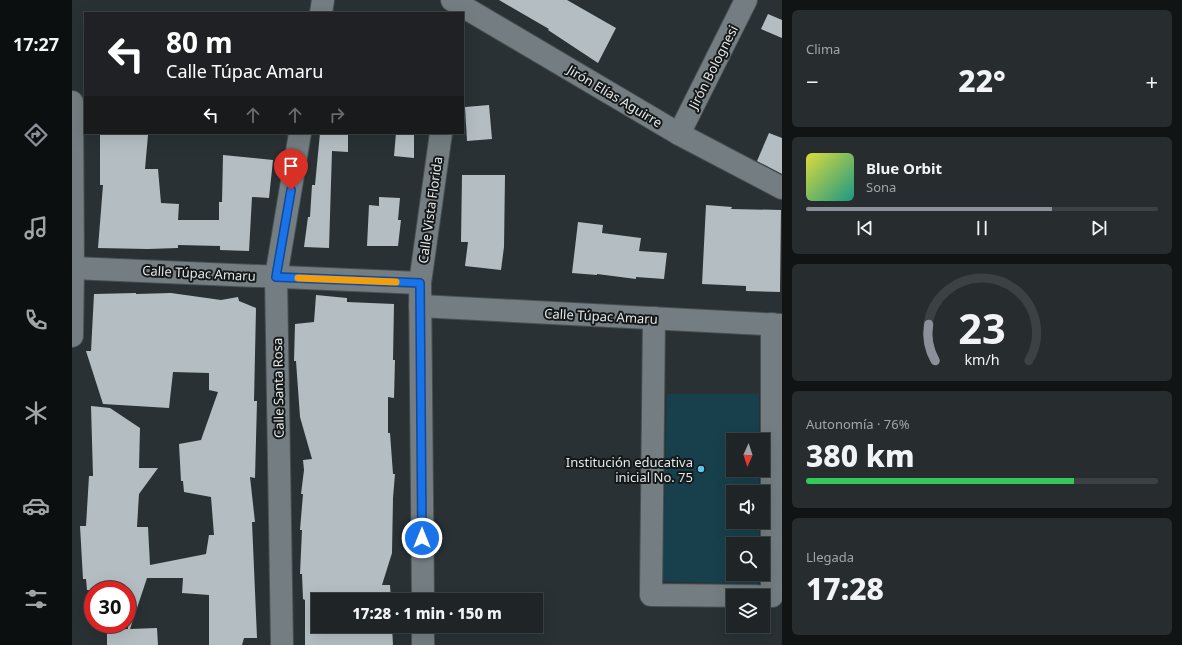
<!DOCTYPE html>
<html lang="es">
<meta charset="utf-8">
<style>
:root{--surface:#1f2527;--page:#272d2f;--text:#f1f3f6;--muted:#a1a5a7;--line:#3c4244;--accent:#8c9099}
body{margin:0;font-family:"Noto Sans",sans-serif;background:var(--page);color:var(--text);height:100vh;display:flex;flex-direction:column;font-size:15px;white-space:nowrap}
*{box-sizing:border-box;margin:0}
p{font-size:13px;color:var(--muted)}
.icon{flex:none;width:22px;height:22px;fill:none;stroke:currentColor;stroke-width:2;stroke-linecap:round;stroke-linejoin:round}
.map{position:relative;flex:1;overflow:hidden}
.side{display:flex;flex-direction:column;gap:10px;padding:10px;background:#111415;width:400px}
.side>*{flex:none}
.guide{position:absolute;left:12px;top:12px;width:380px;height:122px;border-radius:0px;box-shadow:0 4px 16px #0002,0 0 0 1px var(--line);background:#202124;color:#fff;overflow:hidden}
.needle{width:26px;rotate:183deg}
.buttons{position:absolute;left:654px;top:433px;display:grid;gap:8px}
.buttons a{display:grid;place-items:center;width:44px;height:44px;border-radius:0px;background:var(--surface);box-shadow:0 4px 16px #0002,0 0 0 1px var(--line);font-size:20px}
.speed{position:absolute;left:12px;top:581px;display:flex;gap:8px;font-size:20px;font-weight:700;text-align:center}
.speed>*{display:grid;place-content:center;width:52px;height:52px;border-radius:50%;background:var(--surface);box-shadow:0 4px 16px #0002,0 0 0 1px var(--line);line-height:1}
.speed .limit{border:6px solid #d22;background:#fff;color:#111}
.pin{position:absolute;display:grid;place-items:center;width:34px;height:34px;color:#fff;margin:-41px -17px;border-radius:50% 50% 50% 0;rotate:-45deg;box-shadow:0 0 4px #0007}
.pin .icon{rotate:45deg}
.me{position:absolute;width:44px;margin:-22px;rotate:0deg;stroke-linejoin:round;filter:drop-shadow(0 0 3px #0008)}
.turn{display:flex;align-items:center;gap:14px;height:84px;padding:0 16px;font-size:18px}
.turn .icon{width:52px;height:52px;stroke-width:2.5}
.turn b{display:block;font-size:28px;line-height:34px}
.lanes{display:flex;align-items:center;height:38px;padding:0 16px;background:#0003;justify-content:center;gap:20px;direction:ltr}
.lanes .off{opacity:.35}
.big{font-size:30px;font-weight:800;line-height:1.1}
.side .widget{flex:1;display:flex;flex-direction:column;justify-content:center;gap:6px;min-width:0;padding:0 14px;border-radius:6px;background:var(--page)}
.side .dial{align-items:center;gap:0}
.dial svg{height:104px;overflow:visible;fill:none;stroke:var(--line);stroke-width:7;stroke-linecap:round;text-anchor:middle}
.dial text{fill:var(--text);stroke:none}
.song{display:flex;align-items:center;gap:12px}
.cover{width:48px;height:48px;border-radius:6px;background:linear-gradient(135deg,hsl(60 70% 55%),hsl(170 70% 35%))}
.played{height:4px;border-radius:2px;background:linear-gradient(90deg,var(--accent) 70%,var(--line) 70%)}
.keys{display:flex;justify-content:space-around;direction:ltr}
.heat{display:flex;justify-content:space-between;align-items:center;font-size:22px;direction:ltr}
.charge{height:6px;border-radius:3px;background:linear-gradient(90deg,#34c759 76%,var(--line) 0)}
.trip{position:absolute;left:239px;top:593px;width:232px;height:40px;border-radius:0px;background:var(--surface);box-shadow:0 4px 16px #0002,0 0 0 1px var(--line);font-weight:800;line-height:40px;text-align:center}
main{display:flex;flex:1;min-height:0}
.menu{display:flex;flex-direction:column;width:72px;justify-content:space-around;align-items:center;background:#0c0f10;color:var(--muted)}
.menu .icon{width:28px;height:28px}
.menu .active{color:var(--accent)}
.menu b{font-size:18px;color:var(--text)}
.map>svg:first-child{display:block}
.green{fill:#17404c}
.building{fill:#b4bec2}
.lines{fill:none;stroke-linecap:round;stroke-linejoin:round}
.minor-casing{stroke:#484f51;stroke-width:24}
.minor{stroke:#747d81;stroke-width:22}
.route-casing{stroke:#114b97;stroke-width:10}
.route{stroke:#1a73e8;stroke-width:7}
.slow{stroke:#f59e0b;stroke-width:7}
.poi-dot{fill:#5cc7e7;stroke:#151819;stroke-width:1.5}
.labels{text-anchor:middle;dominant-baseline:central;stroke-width:4;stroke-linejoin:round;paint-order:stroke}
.street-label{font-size:13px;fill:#e3e8ea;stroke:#151819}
.poi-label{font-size:13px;fill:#e3e8ea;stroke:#151819;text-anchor:end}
</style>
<main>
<nav class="menu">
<b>17:27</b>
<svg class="icon active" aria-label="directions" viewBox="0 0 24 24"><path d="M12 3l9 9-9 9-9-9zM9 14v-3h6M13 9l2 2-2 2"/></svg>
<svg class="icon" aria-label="music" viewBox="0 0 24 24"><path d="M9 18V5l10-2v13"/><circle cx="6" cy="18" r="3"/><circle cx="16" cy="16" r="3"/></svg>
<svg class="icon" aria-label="phone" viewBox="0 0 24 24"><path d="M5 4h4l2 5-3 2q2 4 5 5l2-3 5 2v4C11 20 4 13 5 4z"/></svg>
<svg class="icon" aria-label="climate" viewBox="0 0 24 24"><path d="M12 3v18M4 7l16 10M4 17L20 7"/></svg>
<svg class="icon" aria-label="car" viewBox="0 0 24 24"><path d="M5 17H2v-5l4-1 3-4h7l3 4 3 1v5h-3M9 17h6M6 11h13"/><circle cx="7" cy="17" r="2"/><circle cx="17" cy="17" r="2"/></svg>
<svg class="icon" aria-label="filters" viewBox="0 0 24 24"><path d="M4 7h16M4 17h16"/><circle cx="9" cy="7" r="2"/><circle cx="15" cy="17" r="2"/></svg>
</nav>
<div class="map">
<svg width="710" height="645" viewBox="0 0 710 645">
<rect width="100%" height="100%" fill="#293134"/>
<path class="green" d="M595,394H687V440H661V470H687V492H661V522H687V544H661V574H686V584L590,581Z"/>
<g class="building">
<path d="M427,0H495L544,28L526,63L476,30L477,29Z"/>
<path d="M696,14L710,20V38L689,29Z"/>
<path d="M417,105L420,139L395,141L393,107Z"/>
<path d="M28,133L76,135L73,169H86L89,203L107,204L106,220H147V202H150L151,155L201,160L197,198L180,197L177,251L148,250V246L106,245V248L76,249L26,248L31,185H28Z"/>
<path d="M248,133H276V152L260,151L257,248L232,247L236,217H238L240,185H243Z"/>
<path d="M324,133H342V158L322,156Z"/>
<path d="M697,133L710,138V174L685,161Z"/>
<path d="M390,175H433L432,247L429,270L393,266L396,242H389Z"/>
<path d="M307,197L328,198L326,220H329L326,246H295L297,205L307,206Z"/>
<path d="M634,205L660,207L659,209L709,210L708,292L674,291V286L630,284Z"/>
<path d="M506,222L531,225L530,233L569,238L567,251L595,253L592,279L564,277V279L525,274V275L500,273Z"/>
<path d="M64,293V294L99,293L149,300L166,297L167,301L184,308L182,401H185L183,478L178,477L183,522H180L185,638H172L170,645H137V595L110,593L111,578H75L58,629L85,628L86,645H35V630L56,629L55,590H15L14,579H11L8,526H14L17,476H21L19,406L38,408L68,428L67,468H86L67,494L65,527H76L78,565L134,554L137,535H142L139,497L112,492L111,481H109L107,444L129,440L146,392L137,390V373L101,372L97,408L31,404L14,351H19L22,294Z"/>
<path d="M244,295L275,298V302L322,304L321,360H323L322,398L316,397V433H318L321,474H323L321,498L320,553L310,585H318L319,600H246V626H320L321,645H233V600L231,599L230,574H228L230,530H228L231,494H229L232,470L231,460L240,459L228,417L224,361H222L223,324L242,322Z"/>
</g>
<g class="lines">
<defs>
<g id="minor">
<path d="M380,0L607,134L710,188"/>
<path d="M249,13L251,0"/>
<path d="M0,102L1,268L0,336"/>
<path d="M607,134L674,0"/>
<path d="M1,268L348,283"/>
<path d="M348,306L710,325"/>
<path d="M582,318L579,595L684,596"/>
<path d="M691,596H700V324"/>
<path d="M351,600L348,283L369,133"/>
<path d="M351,626V645"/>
<path d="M210,645L204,277L228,133"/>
</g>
</defs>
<use href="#minor" class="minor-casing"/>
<use href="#minor" class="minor"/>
</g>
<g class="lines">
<defs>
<path id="route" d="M219,190L204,277L348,283L350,538"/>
</defs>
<use href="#route" class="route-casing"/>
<use href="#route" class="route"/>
<path class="slow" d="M226,278L324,282"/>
</g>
<circle class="poi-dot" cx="629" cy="469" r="4"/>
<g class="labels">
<g class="street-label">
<text transform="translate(641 67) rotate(-63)">Jirón Bolognesi</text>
<text transform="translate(543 96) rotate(31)">Jirón Elías Aguirre</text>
<text transform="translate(358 210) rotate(-82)">Calle Vista Florida</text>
<text transform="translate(127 273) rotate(3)">Calle Túpac Amaru</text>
<text transform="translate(529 316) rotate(3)">Calle Túpac Amaru</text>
<text transform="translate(206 388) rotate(-91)">Calle Santa Rosa</text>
</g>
<g class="poi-label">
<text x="621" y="462">Institución educativa<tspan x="621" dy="15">inicial No. 75</tspan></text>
</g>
</g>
</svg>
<div class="buttons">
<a><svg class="needle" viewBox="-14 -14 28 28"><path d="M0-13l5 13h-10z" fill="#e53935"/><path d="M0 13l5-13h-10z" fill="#a1a5a7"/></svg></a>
<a><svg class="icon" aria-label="sound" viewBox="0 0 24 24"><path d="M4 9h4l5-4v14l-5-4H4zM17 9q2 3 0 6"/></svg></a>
<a><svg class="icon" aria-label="search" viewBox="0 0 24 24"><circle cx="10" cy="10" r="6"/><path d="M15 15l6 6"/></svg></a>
<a><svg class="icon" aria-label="layers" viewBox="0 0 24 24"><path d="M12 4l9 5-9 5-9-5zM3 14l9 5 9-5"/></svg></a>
</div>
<div class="speed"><div class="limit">30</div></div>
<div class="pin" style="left:219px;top:190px;background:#d93025"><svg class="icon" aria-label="arrive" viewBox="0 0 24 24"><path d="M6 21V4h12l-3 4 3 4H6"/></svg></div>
<svg class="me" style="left:350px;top:538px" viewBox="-20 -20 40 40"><circle r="17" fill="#1a73e8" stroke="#fff" stroke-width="3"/><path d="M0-11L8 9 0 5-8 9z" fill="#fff"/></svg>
<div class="trip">17:28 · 1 min · 150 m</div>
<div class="guide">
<div class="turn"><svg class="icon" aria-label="left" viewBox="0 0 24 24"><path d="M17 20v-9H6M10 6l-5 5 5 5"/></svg><div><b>80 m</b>Calle Túpac Amaru</div></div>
<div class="lanes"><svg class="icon" aria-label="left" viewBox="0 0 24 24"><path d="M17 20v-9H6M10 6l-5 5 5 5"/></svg><svg class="icon off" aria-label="ahead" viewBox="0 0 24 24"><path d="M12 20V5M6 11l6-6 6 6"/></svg><svg class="icon off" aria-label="ahead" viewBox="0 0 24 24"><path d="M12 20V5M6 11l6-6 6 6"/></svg><svg class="icon off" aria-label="right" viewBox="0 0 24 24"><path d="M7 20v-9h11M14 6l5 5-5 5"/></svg></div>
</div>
</div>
<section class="side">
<div class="widget"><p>Clima</p>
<div class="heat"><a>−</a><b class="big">22°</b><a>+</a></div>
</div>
<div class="widget">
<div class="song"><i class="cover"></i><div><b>Blue Orbit</b><p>Sona</p></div></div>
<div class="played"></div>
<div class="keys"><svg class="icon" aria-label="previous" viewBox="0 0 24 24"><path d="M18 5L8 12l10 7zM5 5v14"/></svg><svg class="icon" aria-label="pause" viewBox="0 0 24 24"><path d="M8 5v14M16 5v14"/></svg><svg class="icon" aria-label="next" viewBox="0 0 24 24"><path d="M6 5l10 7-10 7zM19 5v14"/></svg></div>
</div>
<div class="widget dial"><svg viewBox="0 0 100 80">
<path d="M14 69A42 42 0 1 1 86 69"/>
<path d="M14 69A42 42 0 0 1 9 41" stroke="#8c9099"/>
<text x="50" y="56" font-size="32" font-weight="700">23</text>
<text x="50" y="72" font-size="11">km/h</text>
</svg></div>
<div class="widget"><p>Autonomía · 76%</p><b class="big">380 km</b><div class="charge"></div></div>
<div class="widget"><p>Llegada</p><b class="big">17:28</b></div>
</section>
</main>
